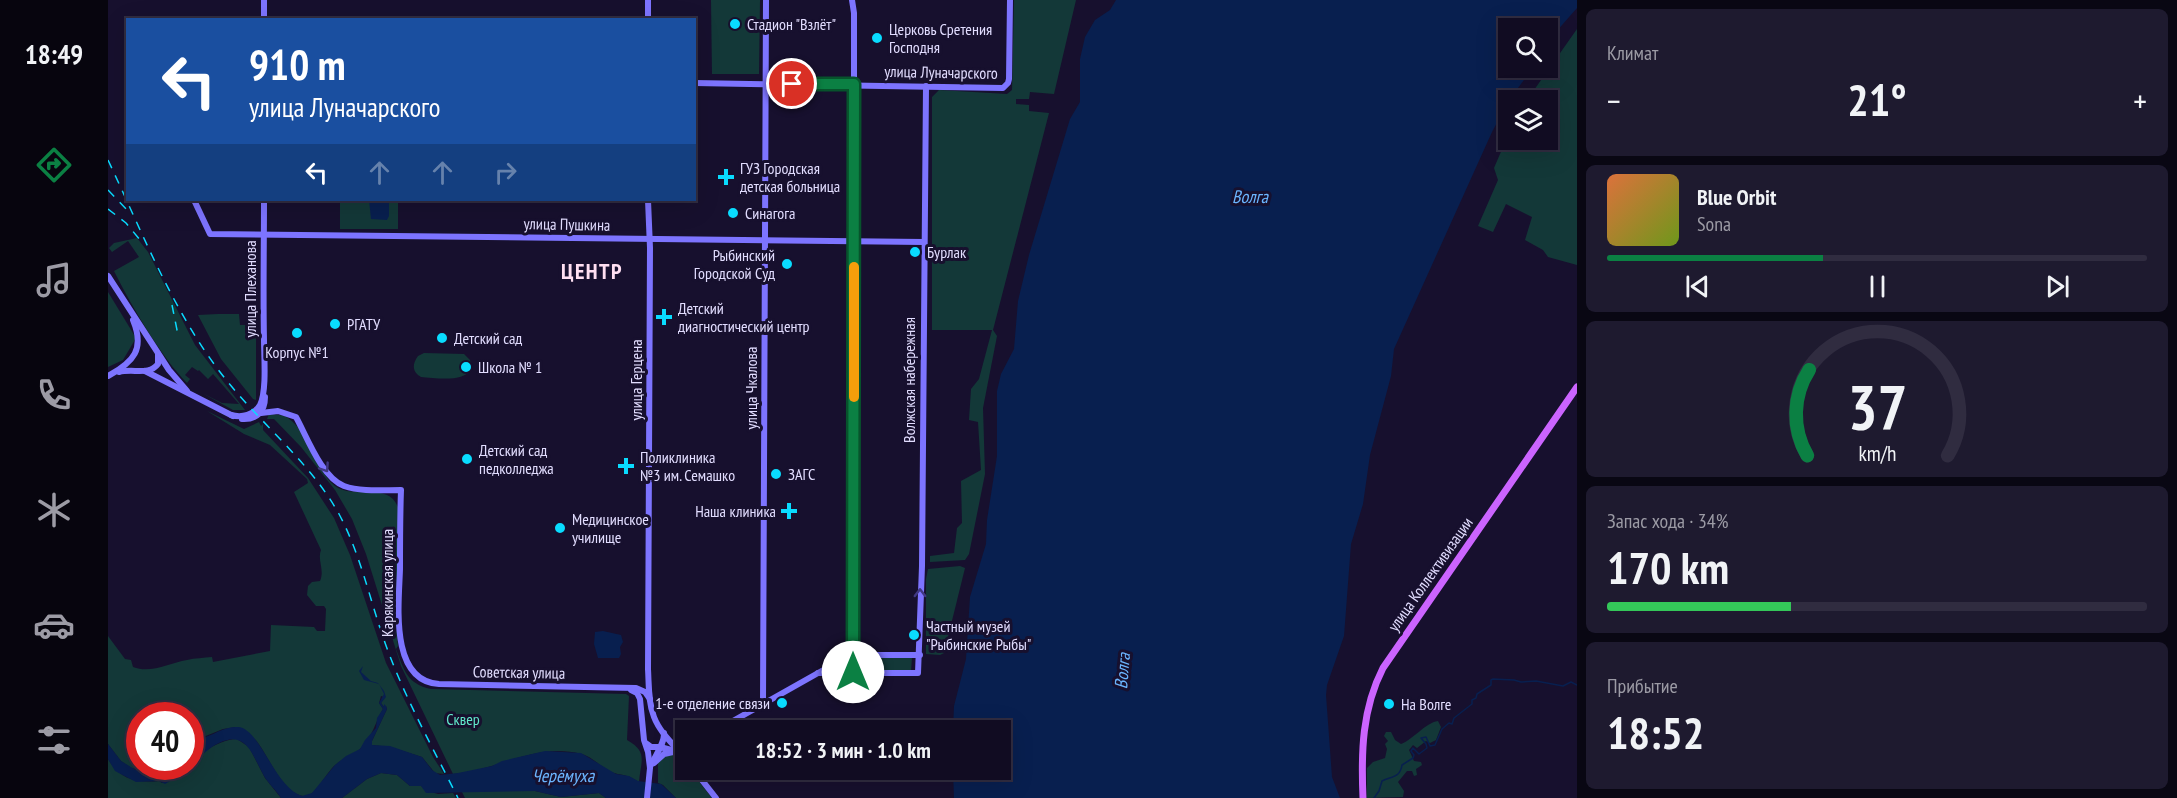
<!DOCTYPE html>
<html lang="ru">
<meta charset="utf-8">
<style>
:root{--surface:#110c22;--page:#1e1a2f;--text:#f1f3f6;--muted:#9c9ba5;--line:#302c40;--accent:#0b8043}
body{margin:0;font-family:"PT Sans Narrow",sans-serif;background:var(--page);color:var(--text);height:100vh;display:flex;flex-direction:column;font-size:22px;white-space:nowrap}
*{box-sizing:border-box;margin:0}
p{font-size:20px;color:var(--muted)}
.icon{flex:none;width:33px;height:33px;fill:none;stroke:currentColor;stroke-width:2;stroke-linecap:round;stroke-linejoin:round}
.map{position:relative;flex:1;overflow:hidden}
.sheet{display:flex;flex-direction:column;gap:9px;padding:9px;background:#090713;width:600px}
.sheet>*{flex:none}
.guide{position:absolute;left:18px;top:18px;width:570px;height:183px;border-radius:0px;box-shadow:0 6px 24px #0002,0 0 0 2px var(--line);background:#1a4fa0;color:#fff;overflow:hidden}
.controls{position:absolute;left:1390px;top:18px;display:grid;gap:12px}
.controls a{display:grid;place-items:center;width:60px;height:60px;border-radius:0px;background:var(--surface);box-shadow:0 6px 24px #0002,0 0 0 2px var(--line);font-size:30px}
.speed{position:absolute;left:18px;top:702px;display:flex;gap:12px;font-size:30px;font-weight:700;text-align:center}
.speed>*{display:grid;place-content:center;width:78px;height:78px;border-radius:50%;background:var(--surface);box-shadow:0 6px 24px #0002,0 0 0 2px var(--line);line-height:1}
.speed .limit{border:9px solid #d22;background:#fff;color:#111}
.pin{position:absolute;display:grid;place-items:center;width:51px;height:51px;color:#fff;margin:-26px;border:3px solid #fff;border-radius:50%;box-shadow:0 2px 6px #0007}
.me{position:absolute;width:66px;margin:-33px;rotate:0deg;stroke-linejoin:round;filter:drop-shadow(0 0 4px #0008)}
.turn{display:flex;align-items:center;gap:21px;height:126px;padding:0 24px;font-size:27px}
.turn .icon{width:78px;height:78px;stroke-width:2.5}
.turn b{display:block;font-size:42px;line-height:51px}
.lanes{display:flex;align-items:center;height:57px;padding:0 24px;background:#0003;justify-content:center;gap:30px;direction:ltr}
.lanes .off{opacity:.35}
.big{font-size:45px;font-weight:600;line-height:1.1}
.sheet .widget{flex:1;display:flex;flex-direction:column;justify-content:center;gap:9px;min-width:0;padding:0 21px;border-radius:9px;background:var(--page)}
.sheet .dial{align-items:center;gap:0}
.dial svg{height:156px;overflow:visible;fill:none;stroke:var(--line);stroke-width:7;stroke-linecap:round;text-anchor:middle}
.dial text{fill:var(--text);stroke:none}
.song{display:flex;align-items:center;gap:18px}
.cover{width:72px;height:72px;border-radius:9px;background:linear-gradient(135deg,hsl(20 70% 55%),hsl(80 70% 35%))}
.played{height:6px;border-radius:3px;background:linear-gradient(90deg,var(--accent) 40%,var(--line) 40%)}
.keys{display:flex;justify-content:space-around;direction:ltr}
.heat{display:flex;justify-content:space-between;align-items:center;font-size:33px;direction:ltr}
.charge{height:9px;border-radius:4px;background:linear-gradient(90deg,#34c759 34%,var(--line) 0)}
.trip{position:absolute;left:567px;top:720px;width:336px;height:60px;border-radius:0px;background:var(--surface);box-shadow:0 6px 24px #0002,0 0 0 2px var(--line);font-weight:600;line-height:60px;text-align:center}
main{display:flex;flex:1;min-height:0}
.tab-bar{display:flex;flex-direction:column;width:108px;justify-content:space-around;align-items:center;background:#07050e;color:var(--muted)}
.tab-bar .icon{width:42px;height:42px}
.tab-bar .active{color:var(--accent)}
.tab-bar b{font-size:27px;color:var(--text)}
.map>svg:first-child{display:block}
.green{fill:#133838}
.water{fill:#081f4f}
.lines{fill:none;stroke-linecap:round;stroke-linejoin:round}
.stream{stroke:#081f4f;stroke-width:1.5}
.secondary{stroke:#7d74ff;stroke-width:6}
.primary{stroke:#cb64ff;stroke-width:7}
.rail{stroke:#09dcff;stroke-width:1.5;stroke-dasharray:9 8;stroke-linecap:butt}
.oneway{stroke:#403882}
.route-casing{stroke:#07532c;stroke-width:15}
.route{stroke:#0b8043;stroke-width:10}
.slow{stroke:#f59e0b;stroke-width:10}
.poi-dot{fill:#09dcff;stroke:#17102e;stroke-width:2}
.labels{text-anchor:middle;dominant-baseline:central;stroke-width:6;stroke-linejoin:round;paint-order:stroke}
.poi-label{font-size:16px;fill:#e2ddff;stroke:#17102e;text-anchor:start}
.street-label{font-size:16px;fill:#e2ddff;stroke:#17102e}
.park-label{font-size:16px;fill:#61e8cb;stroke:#17102e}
.water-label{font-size:18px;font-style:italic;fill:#6bb5ff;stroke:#17102e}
.district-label{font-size:22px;font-weight:bold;letter-spacing:1.5px;fill:#ffdff2;stroke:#17102e}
</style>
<main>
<nav class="tab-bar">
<b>18:49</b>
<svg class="icon active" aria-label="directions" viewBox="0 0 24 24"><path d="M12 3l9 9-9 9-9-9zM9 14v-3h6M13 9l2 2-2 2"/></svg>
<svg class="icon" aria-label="music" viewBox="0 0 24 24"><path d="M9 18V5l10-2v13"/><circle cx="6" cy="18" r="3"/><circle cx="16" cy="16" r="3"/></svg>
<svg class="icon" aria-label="phone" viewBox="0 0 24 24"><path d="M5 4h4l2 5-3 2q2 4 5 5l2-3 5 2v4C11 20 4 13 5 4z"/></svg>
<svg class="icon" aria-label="climate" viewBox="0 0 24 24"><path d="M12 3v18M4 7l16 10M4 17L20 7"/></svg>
<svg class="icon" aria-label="car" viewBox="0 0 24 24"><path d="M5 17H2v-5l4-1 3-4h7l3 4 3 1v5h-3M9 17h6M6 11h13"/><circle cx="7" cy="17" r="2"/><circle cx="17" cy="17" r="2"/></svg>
<svg class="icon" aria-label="filters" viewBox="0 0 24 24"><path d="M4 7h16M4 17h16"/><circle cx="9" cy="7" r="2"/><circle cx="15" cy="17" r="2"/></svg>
</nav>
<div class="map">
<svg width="1469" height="798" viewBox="0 0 1469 798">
<rect width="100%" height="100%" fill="#17102e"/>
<g class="green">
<path d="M603,0H652L651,74H604Z"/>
<path d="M906,0H968L946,94L922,92L921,99H908V104L921,105V111L941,113L885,330L889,336L875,408L877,474L861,554L857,560L822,562V556L846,553L849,528L854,523L853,481L873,470L870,422L861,420L863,389L871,379L884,330H824V97L831,90L899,94L904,90Z"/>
<path d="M1469,29V265L1440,257L1435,250L1417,240L1424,217L1398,204L1385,232L1370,226L1390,180L1386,168L1401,133V140H1440V100H1419Z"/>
<rect x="232" y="200" width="58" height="29"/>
<path d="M29,238L40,252L87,345L137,410H125L94,393L114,403L131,404L105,374L100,379L91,370L90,371L84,367L77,375L82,379L79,383C53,357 23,305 6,271L31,257L20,241L4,252L1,248L6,243Z"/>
<path d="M0,292L28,338L15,360L0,367Z"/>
<path d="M110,314H131L132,325H148V400L145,399L113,359L90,315Z"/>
<path d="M316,353L356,354L362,360L364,368C357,383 328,378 313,377C304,372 304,364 310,356Z"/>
<path d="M99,411L136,429L151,422L153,426L155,424V430L200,478L226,518L242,555L278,663L325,757L336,774L327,773L314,757L282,747L264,745V741L279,709L278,706L276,707L273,703L277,697L276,693V697L273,696L271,703L275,709C267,722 265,736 253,748C247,754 235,758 226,766C220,772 209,790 203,794C199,796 194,797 189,794C172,786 161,758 150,743C145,736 136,732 128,727L115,729L83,742L82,716H32V766L55,767L38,771L23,768L13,761L0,744V636L17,659L23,660L25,667C43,674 61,663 79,660C87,658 96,658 104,657L105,662L162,651L163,625L206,627L209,631H217L218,609L216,606H208L199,595L200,586L204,582L212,581C217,570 209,560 213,550L186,492L200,483L199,479L162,445L136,434Z"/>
<path d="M161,414C167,415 175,414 180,418C201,432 206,469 227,486C245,500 280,481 290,507L288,630L290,646L288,649C296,670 299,684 323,689L518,694L521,696L519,740C540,752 533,760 531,782C527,780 523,777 519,776C512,774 507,774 501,771C492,766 483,756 473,754C428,742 388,771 345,774L293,666L258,554L244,519L227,490L193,447L166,419H159Z"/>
<path d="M852,566L857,568L836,653L832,655L818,654V579L820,569Z"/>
<path d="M755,656L804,657L803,671H755V666L766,667L768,662L766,659H755Z"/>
<path d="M1330,721L1333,727L1328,740L1322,743L1318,741L1309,748L1305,745L1301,750L1306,761L1313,762L1314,765L1308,769L1309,775L1306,776L1304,771H1299L1290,782L1296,791L1295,797L1259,798V768L1265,762L1277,758L1279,749L1277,744L1280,741L1276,736L1278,732H1283L1287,740L1293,744C1306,739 1317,723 1330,721Z"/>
<path d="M129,739L141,747L157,778L173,798H0V759C12,780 29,783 51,781L54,783L82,766C86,755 115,738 129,739Z"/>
<path d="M565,754C573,756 577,762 578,770H582L604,798H568L555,785L550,783V762L557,756Z"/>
<path d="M273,773L289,775L302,786H313L323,792L330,794L345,793L348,798H234L259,779Z"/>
<path d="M361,791H427L453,797L491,793L498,798H357L354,792Z"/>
</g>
<g class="water">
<path d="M1008,0H1469V8L1440,41V28H1401V68H1425L1401,100L1384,132L1286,349L1283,376L1262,455L1255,504L1243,544L1236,636L1219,685L1218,695L1224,777L1232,798H846L845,770H892V730H845L846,706L858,659L862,597L878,544L879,520L889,456V391L893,374L906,349L910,301L921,255L962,119L972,102V59L977,37L987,20L1002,10Z"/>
<path d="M261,200H281V216L279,220L263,219Z"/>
<path d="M495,631L513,635L515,642L512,647L513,654L511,658H490L486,644L487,632Z"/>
<path d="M255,666L253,672L263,681L270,683L276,691L278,697L273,703L276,707V704L278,706L279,709L264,741V745L282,746L314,757L324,770L332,775L350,773L384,766L394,761L437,751L473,753L508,774L521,776L530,781L553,784L568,798H498L491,793L453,797L427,791L318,793L313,786H302L289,775L273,773L259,779L234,798H173C168,790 160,783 156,776C145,757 139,729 111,743C101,747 94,757 84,761L83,765V742C88,738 94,739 100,736C110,732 119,726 130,727C152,728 167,788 194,796L204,793L227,765L238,756L252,749L257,740L268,728L269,718L275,709L271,703L276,694L271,684L256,680L251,671Z"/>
<path d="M0,744L13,761L28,770L38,771L55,767H81L66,779L57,784L51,781L28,782L7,771L0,759Z"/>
</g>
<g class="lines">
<path class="stream" d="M1266,798L1271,791L1274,781C1284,776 1292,778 1294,765L1305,758L1306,755L1303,751L1305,748L1311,754L1319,748L1318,744L1313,738L1318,737L1322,746L1327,745L1334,729L1341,723L1344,724L1346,718L1364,704V700L1368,698L1369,694L1383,685V680L1385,679L1406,680L1413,682L1428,681L1455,686L1463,682L1469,685"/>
<g class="secondary">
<path d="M744,0L746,13V84L745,672"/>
<path d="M156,20V0"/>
<path d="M540,20V0"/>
<path d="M586,83L895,88L900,83L901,79L902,0"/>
<path d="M86,200L102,234L816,242"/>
<path d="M540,200L542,248L540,669C541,685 540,702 546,717C552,733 567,746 578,759"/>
<path d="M0,276L61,370L79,391"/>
<path d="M37,371L125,416"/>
<path d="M11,372C25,368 41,376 50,364V354"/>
<path d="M0,376C26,362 37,349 25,320"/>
<path d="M153,413L170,411L188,417C199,437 214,478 236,486C253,492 274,490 293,490C292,516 292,543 292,569C291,603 281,681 331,684L528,688L537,692L542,699"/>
<path d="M123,415C134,418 146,415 152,405C159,391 156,356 156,340C155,293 156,246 156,200"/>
<path d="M134,419C149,420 157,411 157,397"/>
<path d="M710,673H810L814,566L818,86"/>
<path d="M523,690L529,693L532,699L536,740L540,752L542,768L539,798"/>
<path d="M655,704L658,0"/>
<path d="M609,730L742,655H812"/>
<path d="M539,744L543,747H552L571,752"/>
<path d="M546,763L556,754L565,752"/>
<path d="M542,767C546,757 557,744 556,733"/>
<path d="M586,770L608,798"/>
</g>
<path class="primary" d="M1255,798C1253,752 1254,709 1275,668L1469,387"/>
<g class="rail">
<path d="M0,160C34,232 64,309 112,372C149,421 201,460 231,514C254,557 263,606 280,651C299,702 326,750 350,798"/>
<path d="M0,190L19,210"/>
<path d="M0,209L18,223L32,240"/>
<path d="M64,305L70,335"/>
</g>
</g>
<defs><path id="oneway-chevron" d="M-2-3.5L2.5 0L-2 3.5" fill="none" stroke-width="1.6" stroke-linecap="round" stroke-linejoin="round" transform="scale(1.5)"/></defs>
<g class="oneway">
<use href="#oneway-chevron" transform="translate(217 468) rotate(56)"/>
<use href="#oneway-chevron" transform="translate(812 593) rotate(-90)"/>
</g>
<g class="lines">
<defs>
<path id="route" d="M684,84H746L745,672"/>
</defs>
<use href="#route" class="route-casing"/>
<use href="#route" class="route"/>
<path class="slow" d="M746,397V267"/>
</g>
<g class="poi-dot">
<circle cx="627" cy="24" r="6"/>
<circle cx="769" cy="38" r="6"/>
<path d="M615 168h6v6h6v6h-6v6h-6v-6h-6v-6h6z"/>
<circle cx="625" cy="213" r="6"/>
<circle cx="807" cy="252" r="6"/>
<circle cx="679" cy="264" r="6"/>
<path d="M553 308h6v6h6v6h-6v6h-6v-6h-6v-6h6z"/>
<circle cx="227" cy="324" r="6"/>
<circle cx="189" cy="333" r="6"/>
<circle cx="334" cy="338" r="6"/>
<circle cx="358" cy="367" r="6"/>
<circle cx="359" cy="459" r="6"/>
<path d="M515 457h6v6h6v6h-6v6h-6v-6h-6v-6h6z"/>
<circle cx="668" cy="474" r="6"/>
<path d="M678 502h6v6h6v6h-6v6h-6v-6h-6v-6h6z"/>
<circle cx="452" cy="528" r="6"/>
<circle cx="806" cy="635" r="6"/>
<circle cx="674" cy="703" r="6"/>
<circle cx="1281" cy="704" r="6"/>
</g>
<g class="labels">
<g class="poi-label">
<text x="639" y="24">Стадион "Взлёт"</text>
<text x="781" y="29">Церковь Сретения<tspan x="781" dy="18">Господня</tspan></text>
<text x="632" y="168">ГУЗ Городская<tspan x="632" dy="18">детская больница</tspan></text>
<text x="637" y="213">Синагога</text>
<text x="819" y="252">Бурлак</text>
<text x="667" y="255" text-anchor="end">Рыбинский<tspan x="667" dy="18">Городской Суд</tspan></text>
<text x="570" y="308">Детский<tspan x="570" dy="18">диагностический центр</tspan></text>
<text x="239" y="324">РГАТУ</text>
<text x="346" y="338">Детский сад</text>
<text x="189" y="352" text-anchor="middle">Корпус №1</text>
<text x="370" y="367">Школа № 1</text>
<text x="371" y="450">Детский сад<tspan x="371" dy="18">педколледжа</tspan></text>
<text x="532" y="457">Поликлиника<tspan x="532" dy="18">№3 им. Семашко</tspan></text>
<text x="680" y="474">ЗАГС</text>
<text x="668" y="511" text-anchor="end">Наша клиника</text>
<text x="464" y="519">Медицинское<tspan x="464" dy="18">училище</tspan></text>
<text x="818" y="626">Частный музей<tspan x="818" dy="18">"Рыбинские Рыбы"</tspan></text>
<text x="662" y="703" text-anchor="end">1-е отделение связи</text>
<text x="1293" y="704">На Волге</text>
</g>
<g class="street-label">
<text transform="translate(833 72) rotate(1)">улица Луначарского</text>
<text transform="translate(459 224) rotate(1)">улица Пушкина</text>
<text transform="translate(142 289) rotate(-90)">улица Плеханова</text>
<text transform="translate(528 380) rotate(-90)">улица Герцена</text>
<text transform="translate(801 380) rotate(-90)">Волжская набережная</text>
<text transform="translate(643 388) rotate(-90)">улица Чкалова</text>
<text transform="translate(1322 574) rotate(-55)">улица Коллективизации</text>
<text transform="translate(279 583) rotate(-90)">Карякинская улица</text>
<text transform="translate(411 672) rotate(1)">Советская улица</text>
</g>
<g class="park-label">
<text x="355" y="719">Сквер</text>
</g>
<g class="water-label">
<text x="1142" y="196">Волга</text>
<text transform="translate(1014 671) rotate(-85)">Волга</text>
<text x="455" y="775">Черёмуха</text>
</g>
<g class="district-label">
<text x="484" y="271">ЦЕНТР</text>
</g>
</g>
</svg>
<div class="controls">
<a><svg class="icon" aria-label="search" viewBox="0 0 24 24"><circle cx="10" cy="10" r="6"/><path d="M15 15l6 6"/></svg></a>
<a><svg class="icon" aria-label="layers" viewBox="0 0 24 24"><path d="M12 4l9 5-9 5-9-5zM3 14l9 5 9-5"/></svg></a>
</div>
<div class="speed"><div class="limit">40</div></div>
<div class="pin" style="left:684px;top:84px;background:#d93025"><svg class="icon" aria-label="arrive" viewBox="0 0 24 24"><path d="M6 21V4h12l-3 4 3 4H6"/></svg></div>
<svg class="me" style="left:745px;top:672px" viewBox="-20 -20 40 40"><circle r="19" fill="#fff"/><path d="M0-13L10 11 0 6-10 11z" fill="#0b8043"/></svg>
<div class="trip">18:52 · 3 мин · 1.0 km</div>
<div class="guide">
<div class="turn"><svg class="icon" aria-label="left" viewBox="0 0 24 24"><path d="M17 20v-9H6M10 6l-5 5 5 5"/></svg><div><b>910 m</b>улица Луначарского</div></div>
<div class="lanes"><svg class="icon" aria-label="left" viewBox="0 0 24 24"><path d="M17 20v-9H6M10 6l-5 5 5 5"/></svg><svg class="icon off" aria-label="ahead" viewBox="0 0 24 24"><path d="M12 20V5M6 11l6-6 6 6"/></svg><svg class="icon off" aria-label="ahead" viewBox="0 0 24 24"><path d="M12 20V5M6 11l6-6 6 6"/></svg><svg class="icon off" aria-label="right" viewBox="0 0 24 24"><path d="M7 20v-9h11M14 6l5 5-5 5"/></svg></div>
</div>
</div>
<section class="sheet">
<div class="widget"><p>Климат</p>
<div class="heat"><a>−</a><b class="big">21°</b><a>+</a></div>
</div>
<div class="widget">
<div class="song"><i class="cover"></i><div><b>Blue Orbit</b><p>Sona</p></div></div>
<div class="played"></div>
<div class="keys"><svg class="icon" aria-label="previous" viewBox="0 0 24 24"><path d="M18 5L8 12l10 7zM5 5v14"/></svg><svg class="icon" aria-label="pause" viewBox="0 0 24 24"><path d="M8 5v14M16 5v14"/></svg><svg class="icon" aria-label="next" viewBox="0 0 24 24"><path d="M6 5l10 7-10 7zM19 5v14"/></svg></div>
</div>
<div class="widget dial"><svg viewBox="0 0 100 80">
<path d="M14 69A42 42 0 1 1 86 69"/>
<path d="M14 69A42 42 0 0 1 15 25" stroke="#0b8043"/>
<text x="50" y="56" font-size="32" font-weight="700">37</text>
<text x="50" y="72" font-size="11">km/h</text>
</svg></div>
<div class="widget"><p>Запас хода · 34%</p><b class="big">170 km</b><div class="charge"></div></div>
<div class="widget"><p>Прибытие</p><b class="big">18:52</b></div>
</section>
</main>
